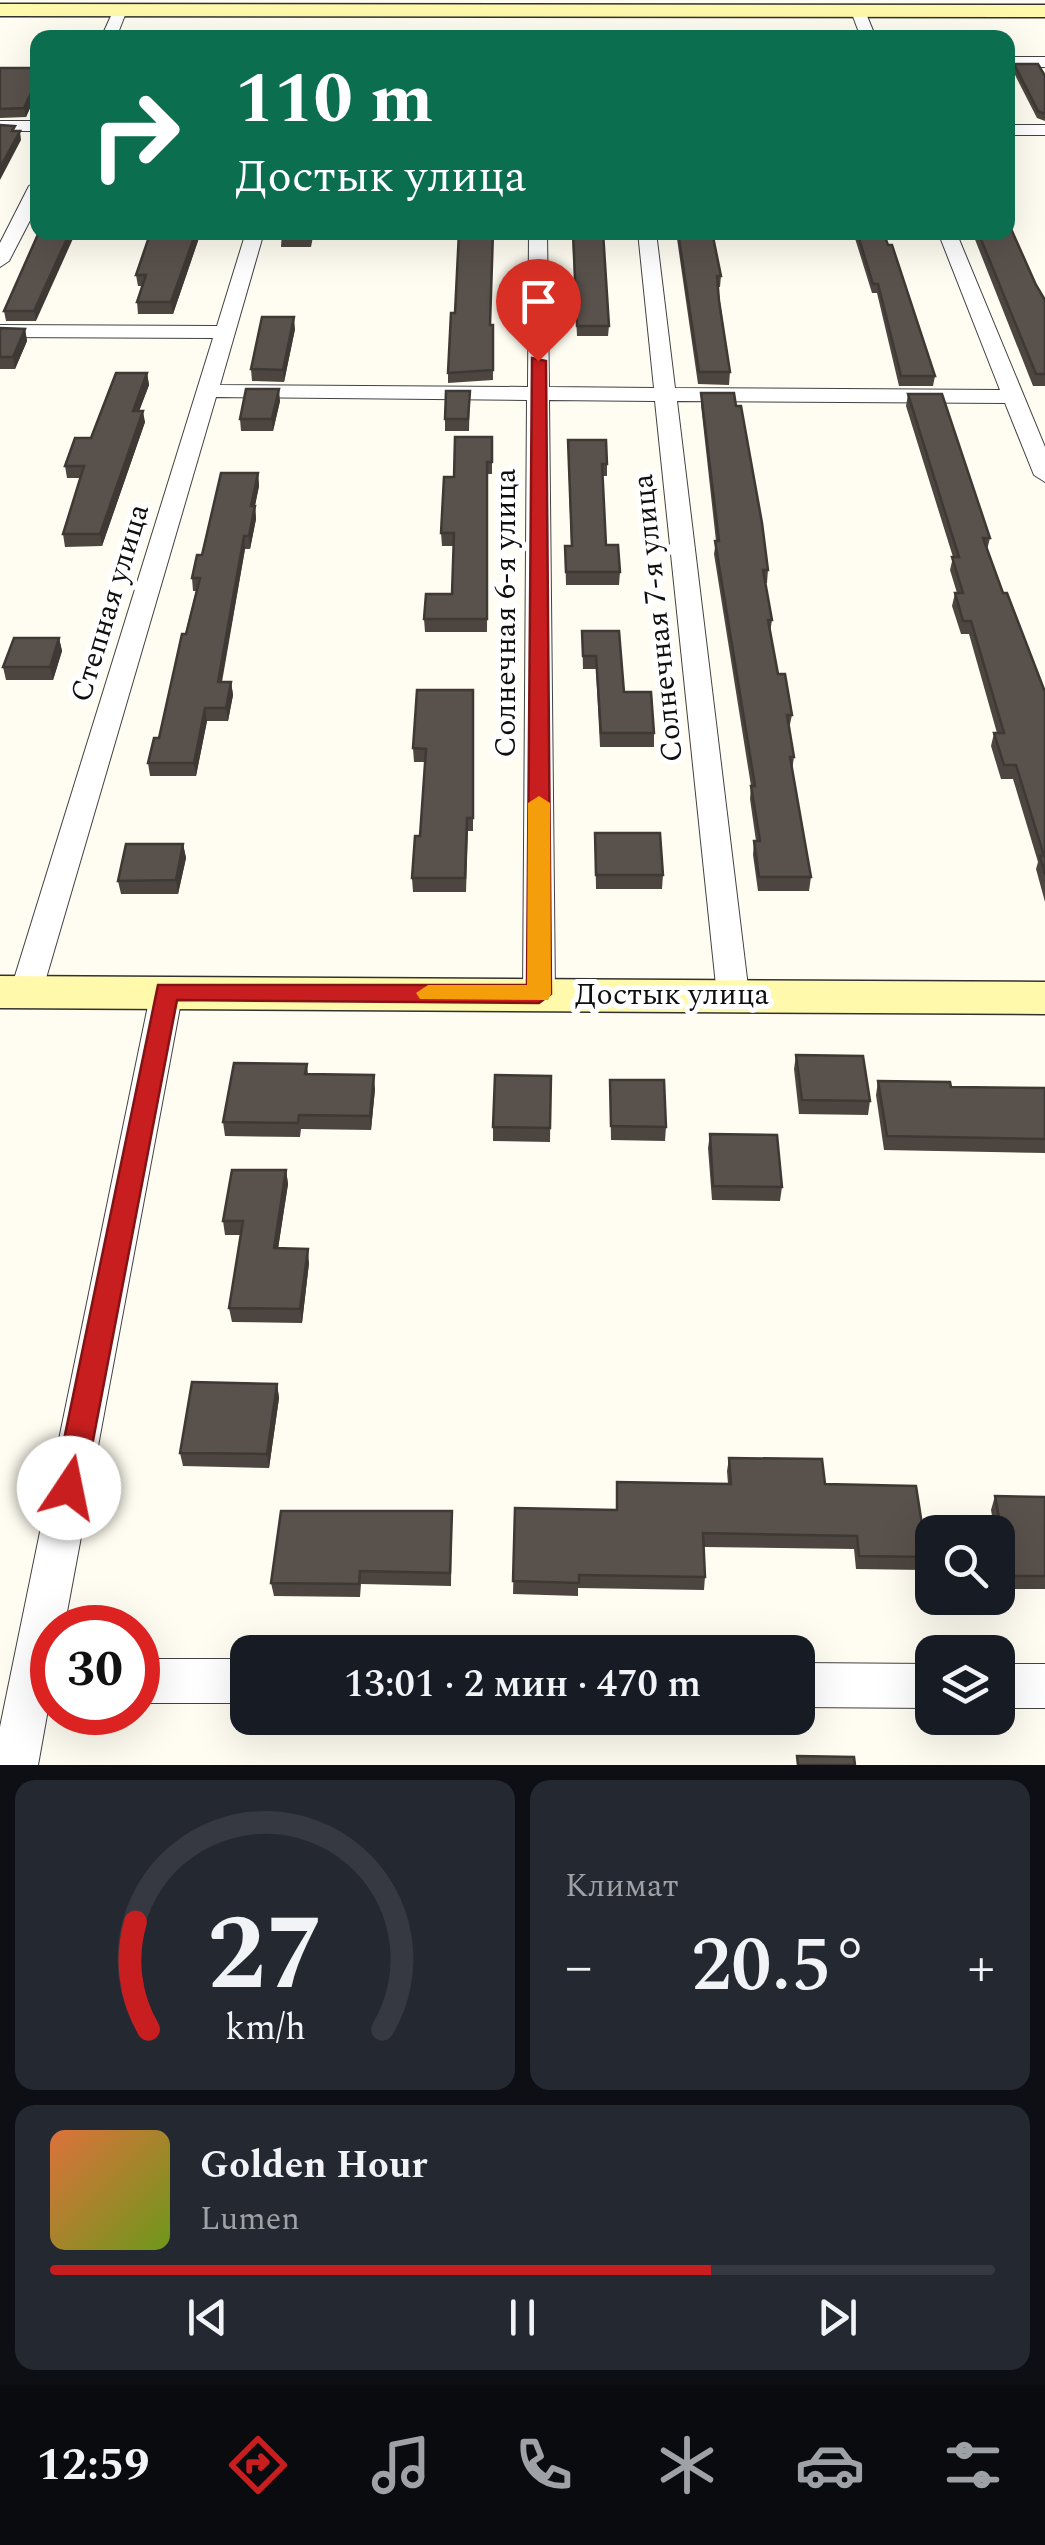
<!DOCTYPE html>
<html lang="ru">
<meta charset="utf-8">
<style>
:root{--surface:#171b24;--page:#242831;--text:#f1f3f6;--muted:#9ea1a6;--line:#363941;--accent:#c81e1f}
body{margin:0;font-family:Spectral,serif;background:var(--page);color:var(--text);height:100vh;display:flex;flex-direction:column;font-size:38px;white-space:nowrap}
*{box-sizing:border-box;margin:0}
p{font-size:32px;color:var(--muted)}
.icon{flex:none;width:55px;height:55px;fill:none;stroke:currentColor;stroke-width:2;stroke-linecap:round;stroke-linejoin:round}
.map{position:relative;height:1765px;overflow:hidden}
.sheet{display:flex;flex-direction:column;gap:15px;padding:15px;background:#0d0f14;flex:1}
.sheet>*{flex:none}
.hud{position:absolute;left:30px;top:30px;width:985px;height:210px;border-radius:20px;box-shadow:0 10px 40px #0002;background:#0b6e4f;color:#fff;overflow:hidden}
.buttons{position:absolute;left:915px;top:1515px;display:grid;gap:20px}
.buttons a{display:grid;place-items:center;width:100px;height:100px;border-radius:20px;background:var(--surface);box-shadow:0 10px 40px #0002;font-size:50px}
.speed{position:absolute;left:30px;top:1605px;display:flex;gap:20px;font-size:50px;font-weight:700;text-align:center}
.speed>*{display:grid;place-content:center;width:130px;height:130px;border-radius:50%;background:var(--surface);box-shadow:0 10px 40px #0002;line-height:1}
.speed .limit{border:15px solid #d22;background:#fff;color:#111}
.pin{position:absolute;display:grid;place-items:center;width:85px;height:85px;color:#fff;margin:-102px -42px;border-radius:50% 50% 50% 0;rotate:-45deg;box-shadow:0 0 10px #0007}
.pin .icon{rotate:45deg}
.me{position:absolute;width:110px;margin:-55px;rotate:11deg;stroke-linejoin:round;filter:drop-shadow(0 0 8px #0008)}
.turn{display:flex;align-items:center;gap:35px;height:210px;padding:0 40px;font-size:45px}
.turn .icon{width:130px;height:130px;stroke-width:2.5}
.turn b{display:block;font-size:70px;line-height:85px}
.big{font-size:75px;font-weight:600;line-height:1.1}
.sheet .card{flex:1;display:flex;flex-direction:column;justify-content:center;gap:15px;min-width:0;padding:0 35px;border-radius:20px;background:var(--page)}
.sheet .dial{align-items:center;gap:0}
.dial svg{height:260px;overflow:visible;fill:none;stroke:var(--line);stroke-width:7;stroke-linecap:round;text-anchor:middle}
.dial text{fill:var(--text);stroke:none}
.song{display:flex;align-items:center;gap:30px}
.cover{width:120px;height:120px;border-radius:15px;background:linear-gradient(135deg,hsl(20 70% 55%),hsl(80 70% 35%))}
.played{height:10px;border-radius:5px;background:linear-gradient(90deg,var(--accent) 70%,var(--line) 70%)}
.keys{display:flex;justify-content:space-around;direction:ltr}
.heat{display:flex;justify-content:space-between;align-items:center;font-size:55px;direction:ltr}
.sheet .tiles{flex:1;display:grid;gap:15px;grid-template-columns:1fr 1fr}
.card:last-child{grid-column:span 2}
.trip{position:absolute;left:230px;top:1635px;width:585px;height:100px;border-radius:20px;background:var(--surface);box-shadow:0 10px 40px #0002;font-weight:600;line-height:100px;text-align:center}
.dock{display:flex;height:160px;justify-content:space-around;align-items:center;background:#090b0e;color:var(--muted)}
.dock .icon{width:70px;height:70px}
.dock .selected{color:var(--accent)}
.dock b{font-size:45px;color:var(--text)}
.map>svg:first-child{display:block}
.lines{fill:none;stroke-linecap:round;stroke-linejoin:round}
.street-casing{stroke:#424242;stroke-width:2}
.secondary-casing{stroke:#313131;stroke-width:3}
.street{fill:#fff;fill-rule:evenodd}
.secondary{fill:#fff9ac;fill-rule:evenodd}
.wall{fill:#4d4640}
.shaded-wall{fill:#3e3934}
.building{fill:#59514b;stroke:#3e3934;stroke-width:2.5}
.route{fill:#c81e1f;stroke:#821414;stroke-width:2.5}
.slow{fill:#f59e0b}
.labels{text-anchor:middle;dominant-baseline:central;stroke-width:10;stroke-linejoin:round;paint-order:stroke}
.street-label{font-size:30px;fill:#0f0f0f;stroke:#fff}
</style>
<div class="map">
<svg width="1045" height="1765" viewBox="0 0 1045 1765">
<rect width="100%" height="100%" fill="#fffdf1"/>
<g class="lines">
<defs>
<g id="street">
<path d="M115,7L127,10L116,38H101Z"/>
<path d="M858,7L865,11L876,38H861L851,11Z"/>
<rect x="1008" y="57" width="37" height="10"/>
<rect x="0" y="121" width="38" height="10"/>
<rect x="1008" y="125" width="37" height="10"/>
<path d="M38,181V205L9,261L0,267V243L29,186Z"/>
<path d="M246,232H264L220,385L528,387L529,232H547L549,387L654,388L638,232H656L675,388L1000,390L938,232H956L1045,447V482L1034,475L1005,403L677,401L749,995L744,1003L733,1006L722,1003L717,995L655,401L549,400L555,994L550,1002L539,1005L528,1002L523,994L527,400L216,397L42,992L37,1000L26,1003L15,1000L10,992L213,338L0,337V325L217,326Z"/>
<path d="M167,980L178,983L183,991L64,1628H52V1687L38,1765H0V1727L151,991L156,983Z"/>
<rect x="138" y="1659" width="110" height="44"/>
<path d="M798,1663L932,1664V1708L798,1707Z"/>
<rect x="998" y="1664" width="47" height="44"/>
</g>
<g id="secondary">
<path d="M0,4L1045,5V17L0,16Z"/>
<path d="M0,976L1045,982V1014L0,1008Z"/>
</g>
</defs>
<use href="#street" class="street-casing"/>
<use href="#secondary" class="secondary-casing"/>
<use href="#street" class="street"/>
<use href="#secondary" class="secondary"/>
</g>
<g class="wall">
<path d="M1014,64L1045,76V121L1037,118L1013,71Z"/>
<path d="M0,68H38V90L26,117L0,118Z"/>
<path d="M39,232L36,321H6L4,311Z"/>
<path d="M161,232H201L173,314H138L137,302L142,286H138L136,275Z"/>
<path d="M282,232H314L311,247H281Z"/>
<path d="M572,232L609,326L608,336H577Z"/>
<path d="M676,232H712L721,276L720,287H718L730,372L729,385L698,384Z"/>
<path d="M853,232H883L935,376L933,386H899L877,293H872Z"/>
<path d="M972,232H1008L1045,300V386H1033Z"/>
<path d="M490,325H493V380L448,383V373Z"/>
<path d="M0,328L25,329L27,341L15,369H0Z"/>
<path d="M295,329L284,382L252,381L251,369Z"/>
<path d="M147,373L149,385L139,411L145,422L102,546L65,547L63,534L80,478H67L65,466Z"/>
<path d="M470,391L469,431H445V419Z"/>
<path d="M701,393L768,570L767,583H765L772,620L770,633L778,674L792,715L789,729L794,757L792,771L811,877L809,891H758L753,855L754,841H756L750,799L751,786L714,554L716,541L701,405Z"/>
<path d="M908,394L990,538L987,550L1003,593L1045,692V902L1036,869L1038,862L1013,779H1001L991,746L994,733H997L969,634H961L952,606L955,593H957L950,570L953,557L906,406Z"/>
<path d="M280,401L273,431H241L240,419Z"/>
<path d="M492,437V474H488L487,632H425L424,619L452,594L454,546H442L441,533L454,477Z"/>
<path d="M568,453L607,464V476H602L606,545L620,572L619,585H566L565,546H571Z"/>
<path d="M258,473L259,486L255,506L256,519L250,549H245L222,682H231L233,695L228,721H207L196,776H150L148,763L159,738L196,591H193L192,578L202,555Z"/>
<path d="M582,631L654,733V747H600L596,669H583Z"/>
<path d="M59,638L62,651L53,680H6L3,667Z"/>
<path d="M473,690V831H468L466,892H413L412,878L420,836L425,762H414L413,748Z"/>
<path d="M595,833L663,875L662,889H596Z"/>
<path d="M183,844L186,858L178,894H121L118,881Z"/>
<path d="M796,1055L870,1101L868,1115L799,1114L794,1069Z"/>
<path d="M307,1064L308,1074L375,1089L371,1130L301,1129L300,1137L225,1136L223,1122Z"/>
<path d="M551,1076L550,1142L493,1141V1127Z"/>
<path d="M610,1080L666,1127L665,1141L611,1140Z"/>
<path d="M878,1081L951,1087L1045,1088V1153L884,1150L876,1095Z"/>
<path d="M710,1134L782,1187L780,1201L712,1200L708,1148Z"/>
<path d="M286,1170L288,1184L278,1248L309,1263L302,1323L232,1322L229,1308L241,1235H225L223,1221Z"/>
<path d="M277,1384L279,1398L269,1468L183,1466L180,1453Z"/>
<path d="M729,1458L825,1484L927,1557L923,1570L856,1569L854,1549L704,1547L705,1577L704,1590L578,1588V1596L513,1594L515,1508L616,1510L617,1482L728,1484L727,1471Z"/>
<path d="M995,1496L1045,1497V1589H1005L998,1548V1532H995L991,1510Z"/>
<path d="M452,1511L451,1586L361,1584L360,1597L274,1596L271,1583Z"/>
</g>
<g class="shaded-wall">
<path d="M38,78V90L26,117L24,108Z"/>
<path d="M20,131L21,140L0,180V168Z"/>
<path d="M70,232H76L36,321L34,311Z"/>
<path d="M196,232H201L173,314L171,302Z"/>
<path d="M294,317L295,329L284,382L283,370Z"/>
<path d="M25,329L27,341L15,369L13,357Z"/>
<path d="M147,373L149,385L135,422L133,411Z"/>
<path d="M279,389L280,401L273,431L272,419Z"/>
<path d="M143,411L145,422L102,546L100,534Z"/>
<path d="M258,473L259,486L252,519L251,506Z"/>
<path d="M255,506L256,519L250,549L249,536Z"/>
<path d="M244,536L245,549L219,695L218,682Z"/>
<path d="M59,638L62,651L53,680L50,667Z"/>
<path d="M231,682L233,695L228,721L226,708Z"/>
<path d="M205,708L207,721L196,776L194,763Z"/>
<path d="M183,844L186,858L178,894L176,880Z"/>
<path d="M374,1075L375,1089L371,1130L370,1116Z"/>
<path d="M286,1170L288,1184L276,1262L274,1248Z"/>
<path d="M308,1249L309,1263L302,1323L300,1309Z"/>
<path d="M277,1384L279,1398L269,1468L267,1454Z"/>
</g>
<g class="building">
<path d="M1014,64H1038L1045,76V114L1038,111Z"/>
<path d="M0,68H38V78L24,108L0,109Z"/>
<path d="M0,125L15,126L12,131H20L0,168Z"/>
<path d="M1008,222L1036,285L1045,300V374H1036L978,232H1008Z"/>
<path d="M39,232H70L34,311H4Z"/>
<path d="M161,232H196L171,302H137L146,275H136L149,237H160Z"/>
<path d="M282,232H311L310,238H281Z"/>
<path d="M459,232H493L490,325H493V370L448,373L451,313H455Z"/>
<path d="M573,232H603L609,326H577Z"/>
<path d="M678,232H712L721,276H717L719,301L730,372H699Z"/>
<path d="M857,232H883L888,245H892L935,376H901L878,284H873Z"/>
<path d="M262,317H294L283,370L251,369Z"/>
<path d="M0,328L25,329L13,357H0Z"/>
<path d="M116,373H147L133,411H143L100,534H63L84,466H65L75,438H91Z"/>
<path d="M246,389H279L272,419H240Z"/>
<path d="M446,391H470L468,419H445Z"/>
<path d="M701,393H734L736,406H741L762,523L768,570H763L772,620H768L778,674H785L792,715H787L794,757H790L811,877H759L754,841H760L751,786H755L715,541H719Z"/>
<path d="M908,394H942L990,538H983L1003,593H1007L1045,692V875L1040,856H1044L1016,765H1004L994,733H1004L971,621H963L955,593H963L952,557H959Z"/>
<path d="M455,437H492V462H487V619H424L426,594H452L454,533H441L444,477H454Z"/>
<path d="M568,440H606L607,464H602L606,545H618L620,572H566L565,546H572Z"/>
<path d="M221,473H258L251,506H255L249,536H244L218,682H231L226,708H205L194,763H148L154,738H159L182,634H186L200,578H192L197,555H202Z"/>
<path d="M582,631H619L624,692H651L654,733H601L596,656H583Z"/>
<path d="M14,638H59L50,667H3Z"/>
<path d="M417,690H473V818H467L465,878H412L415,836H420L426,749L413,748Z"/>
<path d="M595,833H660L663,875H596Z"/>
<path d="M126,844H183L176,880L118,881Z"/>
<path d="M796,1055L863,1056L870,1101L802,1100Z"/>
<path d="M234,1063L307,1064L305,1074L374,1075L370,1116L299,1115L298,1123L223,1122Z"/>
<path d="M495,1075L551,1076L550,1128L493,1127Z"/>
<path d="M610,1080H664L666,1127L611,1126Z"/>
<path d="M878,1081L950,1082L951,1087L1045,1088V1139L887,1136Z"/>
<path d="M710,1134L777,1135L782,1187L713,1186Z"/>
<path d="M232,1170H286L274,1248L308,1249L300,1309L229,1308L243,1221H223Z"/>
<path d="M192,1382L277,1384L267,1454L180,1453Z"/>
<path d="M729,1458L822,1459L825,1484L916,1486L927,1557L859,1556L857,1536L703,1533L705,1577L579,1575V1583L513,1581L515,1508L617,1510V1482L731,1484Z"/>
<path d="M995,1496L1045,1497V1576H1010Z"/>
<path d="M281,1511H452L450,1573L360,1571L359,1584L271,1583Z"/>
<path d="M797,1756L854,1757L855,1765H798Z"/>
</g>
<path class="route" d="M532,358L546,361L551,994L539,1003L177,1000L84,1488L80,1498L69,1503L58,1498L54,1488L158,985H527Z"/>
<path class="slow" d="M539,796L550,803L551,994L548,1000L420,999L416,993L428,985H527L528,803Z"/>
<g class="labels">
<g class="street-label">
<text transform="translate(110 603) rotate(-73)">Степная улица</text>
<text transform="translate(506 613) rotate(-90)">Солнечная 6-я улица</text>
<text transform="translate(658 618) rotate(-96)">Солнечная 7-я улица</text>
<text x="672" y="995">Достык улица</text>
</g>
</g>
</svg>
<div class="buttons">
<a><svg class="icon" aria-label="search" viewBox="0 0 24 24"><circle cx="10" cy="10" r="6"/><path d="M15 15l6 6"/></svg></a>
<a><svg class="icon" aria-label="layers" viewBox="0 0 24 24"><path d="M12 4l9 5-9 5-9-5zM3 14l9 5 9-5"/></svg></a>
</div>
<div class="speed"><div class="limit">30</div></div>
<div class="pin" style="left:538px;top:361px;background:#d93025"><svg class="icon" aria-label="arrive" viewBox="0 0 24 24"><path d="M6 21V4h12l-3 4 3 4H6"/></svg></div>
<svg class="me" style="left:69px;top:1488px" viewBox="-20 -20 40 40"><circle r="19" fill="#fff"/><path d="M0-13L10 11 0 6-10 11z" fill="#c81e1f"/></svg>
<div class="trip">13:01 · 2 мин · 470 m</div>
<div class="hud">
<div class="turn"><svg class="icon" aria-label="right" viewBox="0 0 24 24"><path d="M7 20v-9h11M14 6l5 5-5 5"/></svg><div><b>110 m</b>Достык улица</div></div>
</div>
</div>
<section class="sheet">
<div class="tiles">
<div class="card dial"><svg viewBox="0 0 100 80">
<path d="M14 69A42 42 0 1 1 86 69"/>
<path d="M14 69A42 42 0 0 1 10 36" stroke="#c81e1f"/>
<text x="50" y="56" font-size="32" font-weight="700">27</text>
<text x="50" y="72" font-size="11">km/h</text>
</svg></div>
<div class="card"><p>Климат</p>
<div class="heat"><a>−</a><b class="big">20.5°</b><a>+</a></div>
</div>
<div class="card">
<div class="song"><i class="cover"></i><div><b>Golden Hour</b><p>Lumen</p></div></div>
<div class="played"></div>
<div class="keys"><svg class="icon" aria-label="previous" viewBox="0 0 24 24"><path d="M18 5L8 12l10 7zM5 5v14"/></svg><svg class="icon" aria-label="pause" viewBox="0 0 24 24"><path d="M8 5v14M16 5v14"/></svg><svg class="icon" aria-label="next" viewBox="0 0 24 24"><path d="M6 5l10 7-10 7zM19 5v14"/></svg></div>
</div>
</div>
</section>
<nav class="dock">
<b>12:59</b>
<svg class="icon selected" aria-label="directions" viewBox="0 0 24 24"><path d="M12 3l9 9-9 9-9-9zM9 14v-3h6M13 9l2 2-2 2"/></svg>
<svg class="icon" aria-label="music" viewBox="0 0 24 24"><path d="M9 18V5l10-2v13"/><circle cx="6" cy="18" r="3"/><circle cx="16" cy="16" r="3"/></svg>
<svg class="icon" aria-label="phone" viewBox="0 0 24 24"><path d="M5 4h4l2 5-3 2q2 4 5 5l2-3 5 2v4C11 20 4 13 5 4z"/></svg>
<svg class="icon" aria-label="climate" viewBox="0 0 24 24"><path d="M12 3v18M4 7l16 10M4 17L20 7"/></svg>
<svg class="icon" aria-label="car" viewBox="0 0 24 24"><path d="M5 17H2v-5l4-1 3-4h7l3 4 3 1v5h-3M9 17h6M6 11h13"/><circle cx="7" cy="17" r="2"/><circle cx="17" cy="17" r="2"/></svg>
<svg class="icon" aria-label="filters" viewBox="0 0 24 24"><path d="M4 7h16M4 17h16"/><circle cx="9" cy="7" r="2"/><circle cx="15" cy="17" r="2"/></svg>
</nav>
